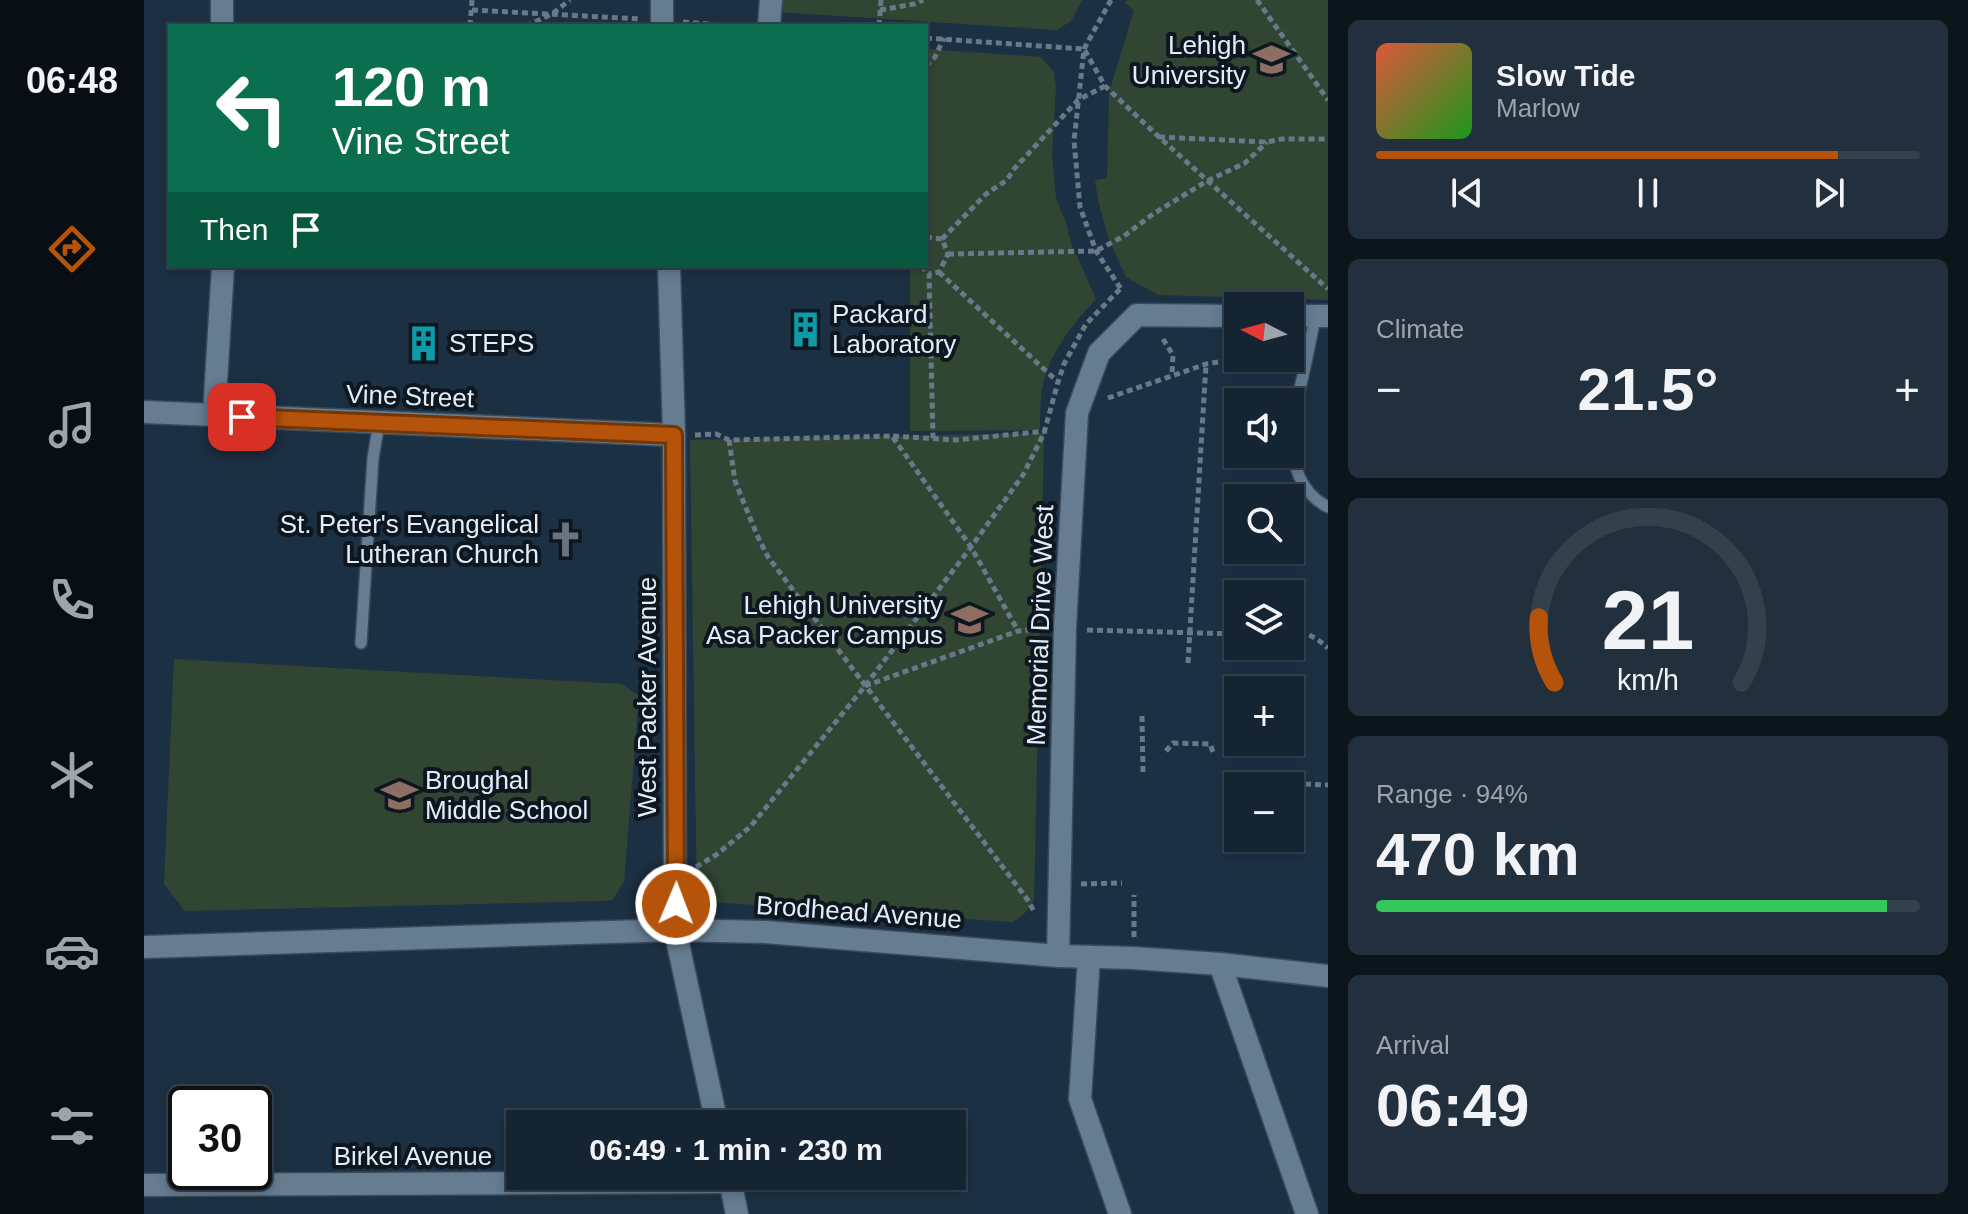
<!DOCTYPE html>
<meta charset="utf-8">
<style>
:root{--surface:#152432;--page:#22303e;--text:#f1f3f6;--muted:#9da4ac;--line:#34414d;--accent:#b45309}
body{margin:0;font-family:Helvetica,sans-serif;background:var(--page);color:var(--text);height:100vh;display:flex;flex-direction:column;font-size:30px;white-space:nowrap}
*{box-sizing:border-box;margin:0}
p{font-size:26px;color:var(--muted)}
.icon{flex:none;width:44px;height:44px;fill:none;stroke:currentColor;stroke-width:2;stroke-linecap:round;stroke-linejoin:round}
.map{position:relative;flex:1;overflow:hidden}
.side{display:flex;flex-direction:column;gap:20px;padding:20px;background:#0c141c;width:640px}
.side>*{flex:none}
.banner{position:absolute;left:24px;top:24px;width:760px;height:244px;border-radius:0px;box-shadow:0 4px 12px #0003,0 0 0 2px var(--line);background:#0b6e4f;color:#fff;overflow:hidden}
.needle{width:52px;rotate:276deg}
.buttons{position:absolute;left:1080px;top:292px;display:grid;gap:16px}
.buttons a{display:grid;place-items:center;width:80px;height:80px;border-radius:0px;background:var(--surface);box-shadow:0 4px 12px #0003,0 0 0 2px var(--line);font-size:40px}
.speed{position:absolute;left:24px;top:1086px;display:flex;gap:16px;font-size:40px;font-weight:700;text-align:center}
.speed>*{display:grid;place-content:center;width:104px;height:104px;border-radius:50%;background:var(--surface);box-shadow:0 4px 12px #0003,0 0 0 2px var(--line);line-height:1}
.speed .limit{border:4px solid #111;border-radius:12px;background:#fff;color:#111}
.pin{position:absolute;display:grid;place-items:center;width:68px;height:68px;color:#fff;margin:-34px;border-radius:16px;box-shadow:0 4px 12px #0006}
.me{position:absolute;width:88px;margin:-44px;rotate:1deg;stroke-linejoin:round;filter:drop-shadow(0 0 6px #0008)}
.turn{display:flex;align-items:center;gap:28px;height:168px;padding:0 32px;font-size:36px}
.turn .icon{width:104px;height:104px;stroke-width:2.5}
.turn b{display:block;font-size:56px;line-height:68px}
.then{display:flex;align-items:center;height:76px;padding:0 32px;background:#0003;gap:16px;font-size:30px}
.big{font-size:60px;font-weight:800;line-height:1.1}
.side .tile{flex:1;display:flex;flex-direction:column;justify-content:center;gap:12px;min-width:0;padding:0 28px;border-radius:12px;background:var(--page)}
.side .dial{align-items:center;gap:0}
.dial svg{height:208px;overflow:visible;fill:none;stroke:var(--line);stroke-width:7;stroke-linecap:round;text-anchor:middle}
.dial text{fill:var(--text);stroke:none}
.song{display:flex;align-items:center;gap:24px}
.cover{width:96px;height:96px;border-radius:12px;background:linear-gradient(135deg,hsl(10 70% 55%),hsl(120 70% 35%))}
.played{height:8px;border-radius:4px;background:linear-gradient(90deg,var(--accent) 85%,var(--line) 85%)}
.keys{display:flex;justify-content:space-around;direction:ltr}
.heat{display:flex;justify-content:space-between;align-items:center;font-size:44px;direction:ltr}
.charge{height:12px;border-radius:6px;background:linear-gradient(90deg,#34c759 94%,var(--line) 0)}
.trip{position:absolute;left:362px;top:1110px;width:460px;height:80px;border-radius:0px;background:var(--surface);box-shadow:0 4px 12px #0003,0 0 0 2px var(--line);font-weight:800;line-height:80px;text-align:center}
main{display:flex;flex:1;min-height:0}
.dock{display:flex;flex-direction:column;width:144px;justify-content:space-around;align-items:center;background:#080e14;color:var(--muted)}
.dock .icon{width:56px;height:56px}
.dock .current{color:var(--accent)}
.dock b{font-size:36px;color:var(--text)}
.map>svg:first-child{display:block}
.green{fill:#304633}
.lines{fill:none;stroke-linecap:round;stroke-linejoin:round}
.lane-casing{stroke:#394b5b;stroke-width:14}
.street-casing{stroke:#394b5b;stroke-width:25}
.path{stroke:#687989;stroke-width:5;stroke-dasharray:6 4;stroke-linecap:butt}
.lane{stroke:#657c91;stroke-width:11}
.street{stroke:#657c91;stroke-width:22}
.route-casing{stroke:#753606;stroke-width:20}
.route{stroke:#b45309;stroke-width:14}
.labels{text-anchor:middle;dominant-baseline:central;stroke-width:8;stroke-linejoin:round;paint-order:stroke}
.poi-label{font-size:26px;fill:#e1eefa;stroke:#0e1720;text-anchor:end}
.street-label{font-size:26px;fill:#e1eefa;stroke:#0e1720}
</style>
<main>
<nav class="dock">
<b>06:48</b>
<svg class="icon current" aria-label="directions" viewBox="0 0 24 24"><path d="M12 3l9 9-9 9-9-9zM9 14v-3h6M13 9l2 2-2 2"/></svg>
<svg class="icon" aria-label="music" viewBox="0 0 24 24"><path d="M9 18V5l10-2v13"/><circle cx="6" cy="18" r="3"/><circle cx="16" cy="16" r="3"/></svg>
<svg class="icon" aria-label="phone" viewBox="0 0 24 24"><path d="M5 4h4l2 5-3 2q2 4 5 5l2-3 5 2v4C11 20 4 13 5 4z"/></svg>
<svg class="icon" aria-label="climate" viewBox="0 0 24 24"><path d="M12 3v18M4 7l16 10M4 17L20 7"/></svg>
<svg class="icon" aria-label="car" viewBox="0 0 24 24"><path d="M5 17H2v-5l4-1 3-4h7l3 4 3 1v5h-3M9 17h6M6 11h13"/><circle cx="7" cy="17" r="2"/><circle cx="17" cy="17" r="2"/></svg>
<svg class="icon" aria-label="filters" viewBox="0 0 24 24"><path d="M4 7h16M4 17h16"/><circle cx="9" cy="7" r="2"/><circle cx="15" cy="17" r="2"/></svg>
</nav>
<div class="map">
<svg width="1184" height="1214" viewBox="0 0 1184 1214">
<rect width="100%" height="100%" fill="#1c3043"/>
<g class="green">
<path d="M632,0H938L927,21L913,30L631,12Z"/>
<path d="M983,0H1184V300L1014,295L982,277L965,240L954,200L951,180L963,178L965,93L990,10L981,3Z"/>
<path d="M782,49L897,57L910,72L912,88L908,154L912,198L922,223L927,243L952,299C926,327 901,358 897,398C896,409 896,419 896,430L766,431V266H782Z"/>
<path d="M900,433L890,901L881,913L869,922L553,901L546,440Z"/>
<path d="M30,659L478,684L495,696L480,882L468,900L458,901L41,911L20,884Z"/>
</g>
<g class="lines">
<defs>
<g id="lane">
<path d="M1171,316C1168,335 1164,353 1160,371C1152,407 1140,440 1155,476C1161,490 1170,500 1184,507"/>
<path d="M217,643L229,458L235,423"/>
</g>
<g id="street">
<path d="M78,0V26"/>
<path d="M518,26V0"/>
<path d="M625,26L627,0"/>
<path d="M525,266L530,435L531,930L573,1124"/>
<path d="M1146,316H1184"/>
<path d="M0,412L530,435"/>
<path d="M70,415L79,266"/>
<path d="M0,947L531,930L621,932L914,956L989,958L1076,964L1184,976"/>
<path d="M914,956L921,627L933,413L955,353L993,315L1094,316"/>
<path d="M945,957L936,1099L976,1214"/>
<path d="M1076,964L1163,1214"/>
<path d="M585,1176L593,1214"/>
<path d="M0,1185L586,1182"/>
</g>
</defs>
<use href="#lane" class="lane-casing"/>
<use href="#street" class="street-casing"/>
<g class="path">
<path d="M967,0L940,49L930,141L936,207L952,251L977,289"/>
<path d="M1113,0L1184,100"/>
<path d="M328,10L497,19"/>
<path d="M736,10L770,4L779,0"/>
<path d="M539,22L594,26"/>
<path d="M326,26L328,0"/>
<path d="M382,26L408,14L426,0"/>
<path d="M735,26L737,0"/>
<path d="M782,38L940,49L961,86L1015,137L1184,289"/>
<path d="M782,66L791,57L800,38"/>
<path d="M1015,137L1123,142L1138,139H1184"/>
<path d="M782,143L783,235"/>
<path d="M782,237L798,239L804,254L795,272L785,274"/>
<path d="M798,239L842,194L863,180L870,169L934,100L961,86"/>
<path d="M804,254L952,251L980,236L1009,214L1063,181L1101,163L1123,142"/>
<path d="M777,266L785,274L789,438"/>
<path d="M795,272L914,382"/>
<path d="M1019,339L1029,355L1028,376"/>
<path d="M964,398L1062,364L1099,358"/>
<path d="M551,435L572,434L585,440L748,436L827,547L874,631"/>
<path d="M749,436L812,440L903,431"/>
<path d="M585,440L591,481L613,535L624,557L883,899L891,913"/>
<path d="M943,630L1094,634"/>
<path d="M1146,630C1161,631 1173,638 1184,648"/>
<path d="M1044,663L1062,364"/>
<path d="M721,686L874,631L897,629"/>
<path d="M998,716L999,772"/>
<path d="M1022,751L1029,743L1066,744L1069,752"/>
<path d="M1111,782L1184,785"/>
<path d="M552,867L572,855L606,827L721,686L827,547L879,475L900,433L914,382L920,364L942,324L976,289"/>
<path d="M937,884L978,883"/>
<path d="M990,937V895"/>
</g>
<use href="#lane" class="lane"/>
<use href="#street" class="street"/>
</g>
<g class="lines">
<defs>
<path id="route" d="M98,417L530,435L532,904"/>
</defs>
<use href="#route" class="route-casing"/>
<use href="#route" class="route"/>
</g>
<defs>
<symbol id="school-bare" viewBox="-9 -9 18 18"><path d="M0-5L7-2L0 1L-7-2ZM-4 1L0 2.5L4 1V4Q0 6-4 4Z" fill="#8d6e63" stroke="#0e1720" stroke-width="2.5" paint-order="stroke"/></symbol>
<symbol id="building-bare" viewBox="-9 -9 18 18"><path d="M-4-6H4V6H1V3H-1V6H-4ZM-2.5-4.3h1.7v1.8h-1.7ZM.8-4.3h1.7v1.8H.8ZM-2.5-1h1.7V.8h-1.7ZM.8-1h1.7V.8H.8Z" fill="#0f9aa8" stroke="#0e1720" stroke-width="2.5" paint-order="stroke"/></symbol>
<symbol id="church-bare" viewBox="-9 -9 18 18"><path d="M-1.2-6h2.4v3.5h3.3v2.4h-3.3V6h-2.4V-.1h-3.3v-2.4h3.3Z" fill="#6b7280" stroke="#0e1720" stroke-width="2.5" paint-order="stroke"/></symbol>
<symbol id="university-bare" viewBox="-9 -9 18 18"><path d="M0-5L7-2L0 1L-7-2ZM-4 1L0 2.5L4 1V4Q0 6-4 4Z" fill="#8d6e63" stroke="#0e1720" stroke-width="2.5" paint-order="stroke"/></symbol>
</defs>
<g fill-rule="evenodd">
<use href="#school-bare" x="1102" y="34" width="51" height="51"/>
<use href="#building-bare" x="636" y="304" width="51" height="51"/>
<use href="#building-bare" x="254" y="318" width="51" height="51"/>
<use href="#church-bare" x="396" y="514" width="51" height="51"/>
<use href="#university-bare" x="800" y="594" width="51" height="51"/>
<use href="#school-bare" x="230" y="770" width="51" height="51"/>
</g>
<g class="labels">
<g class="poi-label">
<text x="1102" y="45">Lehigh<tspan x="1102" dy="30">University</tspan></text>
<text x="688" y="314" text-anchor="start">Packard<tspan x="688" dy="30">Laboratory</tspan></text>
<text x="305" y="343" text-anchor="start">STEPS</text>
<text x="395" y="524">St. Peter's Evangelical<tspan x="395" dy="30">Lutheran Church</tspan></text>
<text x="799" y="605">Lehigh University<tspan x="799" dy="30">Asa Packer Campus</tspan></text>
<text x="281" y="780" text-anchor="start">Broughal<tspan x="281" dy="30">Middle School</tspan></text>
</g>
<g class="street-label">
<text transform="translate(266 396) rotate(2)">Vine Street</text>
<text transform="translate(896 625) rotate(-88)">Memorial Drive West</text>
<text transform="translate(503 697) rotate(-90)">West Packer Avenue</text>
<text transform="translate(715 912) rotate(4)">Brodhead Avenue</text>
<text x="269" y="1156">Birkel Avenue</text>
</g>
</g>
</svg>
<div class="buttons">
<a><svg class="needle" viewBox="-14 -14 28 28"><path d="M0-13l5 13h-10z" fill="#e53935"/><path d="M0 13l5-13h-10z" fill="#9da4ac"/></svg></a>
<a><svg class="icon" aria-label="sound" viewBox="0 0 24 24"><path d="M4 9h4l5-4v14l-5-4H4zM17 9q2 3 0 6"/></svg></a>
<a><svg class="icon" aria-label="search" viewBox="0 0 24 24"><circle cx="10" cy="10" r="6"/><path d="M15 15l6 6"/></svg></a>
<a><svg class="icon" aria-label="layers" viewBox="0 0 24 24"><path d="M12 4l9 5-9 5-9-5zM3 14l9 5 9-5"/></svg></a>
<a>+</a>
<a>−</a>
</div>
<div class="speed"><div class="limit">30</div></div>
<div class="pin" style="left:98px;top:417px;background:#d93025"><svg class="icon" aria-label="arrive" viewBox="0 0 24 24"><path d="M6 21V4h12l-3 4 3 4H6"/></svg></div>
<svg class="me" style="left:532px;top:904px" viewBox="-20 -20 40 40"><circle r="17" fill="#b45309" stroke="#fff" stroke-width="3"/><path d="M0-11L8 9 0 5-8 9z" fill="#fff"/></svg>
<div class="trip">06:49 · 1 min · 230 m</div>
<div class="banner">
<div class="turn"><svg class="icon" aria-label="left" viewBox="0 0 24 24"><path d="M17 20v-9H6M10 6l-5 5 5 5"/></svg><div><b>120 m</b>Vine Street</div></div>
<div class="then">Then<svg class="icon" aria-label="arrive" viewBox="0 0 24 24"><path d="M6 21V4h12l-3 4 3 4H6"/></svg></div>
</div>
</div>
<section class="side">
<div class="tile">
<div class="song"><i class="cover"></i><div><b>Slow Tide</b><p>Marlow</p></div></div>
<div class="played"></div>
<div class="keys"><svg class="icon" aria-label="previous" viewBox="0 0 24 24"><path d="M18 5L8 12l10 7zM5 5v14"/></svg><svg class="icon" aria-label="pause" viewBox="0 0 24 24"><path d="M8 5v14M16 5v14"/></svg><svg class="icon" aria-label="next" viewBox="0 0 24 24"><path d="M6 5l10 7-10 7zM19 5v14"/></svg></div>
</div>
<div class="tile"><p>Climate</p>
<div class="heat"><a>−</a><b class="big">21.5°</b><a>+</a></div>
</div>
<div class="tile dial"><svg viewBox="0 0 100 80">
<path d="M14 69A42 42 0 1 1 86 69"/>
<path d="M14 69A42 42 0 0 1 8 44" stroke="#b45309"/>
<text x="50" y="56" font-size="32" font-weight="700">21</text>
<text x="50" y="72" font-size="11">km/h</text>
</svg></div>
<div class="tile"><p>Range · 94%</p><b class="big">470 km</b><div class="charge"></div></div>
<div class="tile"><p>Arrival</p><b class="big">06:49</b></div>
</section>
</main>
